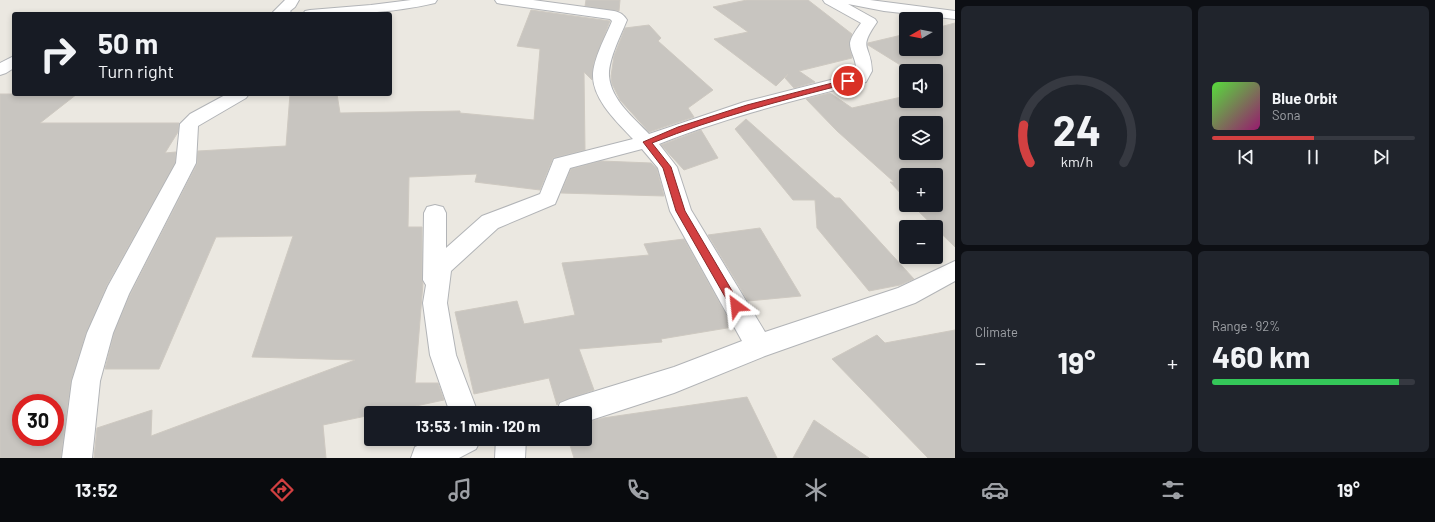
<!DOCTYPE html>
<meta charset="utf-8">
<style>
:root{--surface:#171b24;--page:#20242c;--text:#f1f3f6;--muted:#9ea1a6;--line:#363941;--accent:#d24041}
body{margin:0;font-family:Barlow,sans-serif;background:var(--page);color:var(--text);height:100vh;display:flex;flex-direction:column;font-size:15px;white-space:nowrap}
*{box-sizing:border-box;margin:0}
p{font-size:13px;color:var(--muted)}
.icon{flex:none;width:22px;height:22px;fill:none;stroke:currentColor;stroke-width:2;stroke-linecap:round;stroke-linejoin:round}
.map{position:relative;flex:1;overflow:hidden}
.drawer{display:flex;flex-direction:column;gap:6px;padding:6px;background:#0d0f14;width:480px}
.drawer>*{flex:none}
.guide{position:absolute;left:12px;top:12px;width:380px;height:84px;border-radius:4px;box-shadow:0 2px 6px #0003;background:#171b24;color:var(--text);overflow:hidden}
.needle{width:26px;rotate:261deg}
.fabs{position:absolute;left:899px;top:12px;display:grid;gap:8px}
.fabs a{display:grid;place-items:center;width:44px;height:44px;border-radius:4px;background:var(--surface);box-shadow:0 2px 6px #0003;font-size:20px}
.speed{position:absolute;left:12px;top:394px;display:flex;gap:8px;font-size:20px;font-weight:700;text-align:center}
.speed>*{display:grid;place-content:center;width:52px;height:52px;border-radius:50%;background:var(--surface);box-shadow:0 2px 6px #0003;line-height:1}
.speed .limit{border:6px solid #d22;background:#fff;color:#111}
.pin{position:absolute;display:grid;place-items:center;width:34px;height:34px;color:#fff;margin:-17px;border:2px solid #fff;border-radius:50%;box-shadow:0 1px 4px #0007}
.me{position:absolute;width:44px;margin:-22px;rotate:330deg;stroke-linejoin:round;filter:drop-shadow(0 0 3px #0008)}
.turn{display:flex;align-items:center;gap:14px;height:84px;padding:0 20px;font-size:18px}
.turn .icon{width:52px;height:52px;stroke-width:2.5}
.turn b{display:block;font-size:28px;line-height:34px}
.big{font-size:30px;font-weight:700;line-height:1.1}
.drawer .widget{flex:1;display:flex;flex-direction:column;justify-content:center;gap:6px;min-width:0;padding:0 14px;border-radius:6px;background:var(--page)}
.drawer .dial{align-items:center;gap:0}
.dial svg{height:104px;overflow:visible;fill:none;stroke:var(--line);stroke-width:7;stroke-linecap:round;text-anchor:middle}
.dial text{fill:var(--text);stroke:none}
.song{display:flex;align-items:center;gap:12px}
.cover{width:48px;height:48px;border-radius:6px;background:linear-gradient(135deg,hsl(110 70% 55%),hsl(320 70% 35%))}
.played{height:4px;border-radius:2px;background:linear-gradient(90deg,var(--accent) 50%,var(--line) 50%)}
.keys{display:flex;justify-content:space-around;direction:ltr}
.heat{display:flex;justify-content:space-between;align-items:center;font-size:22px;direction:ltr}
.charge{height:6px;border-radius:3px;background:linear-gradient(90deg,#34c759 92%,var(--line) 0)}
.drawer .tiles{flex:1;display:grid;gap:6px;grid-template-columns:repeat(2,1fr)}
.trip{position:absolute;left:364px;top:406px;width:228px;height:40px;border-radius:4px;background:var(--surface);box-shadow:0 2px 6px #0003;font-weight:700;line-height:40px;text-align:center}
.menu{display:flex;height:64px;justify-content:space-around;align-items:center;background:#090b0e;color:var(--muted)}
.menu .icon{width:28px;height:28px}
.menu .selected{color:var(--accent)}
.menu b{font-size:18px;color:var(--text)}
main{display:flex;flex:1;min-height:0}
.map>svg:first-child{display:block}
.building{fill:#c8c5c0;stroke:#cec9c1;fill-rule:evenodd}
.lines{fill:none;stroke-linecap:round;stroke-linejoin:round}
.minor-casing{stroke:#b2b4b7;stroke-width:2}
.minor{fill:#fff;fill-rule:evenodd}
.route{fill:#d24041;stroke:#882a2a}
</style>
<main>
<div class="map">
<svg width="955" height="458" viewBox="0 0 955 458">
<rect width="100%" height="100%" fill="#ebe8e1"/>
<g class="building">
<path d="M586,0H620L619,11L585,6Z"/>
<path d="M747,0H808L852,34L849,43L852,58L799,71L815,82L794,88L785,78L788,74L776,86L714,39L748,32L713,7Z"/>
<path d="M531,10L610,21L594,62L592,80L584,72L585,150L553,158L540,190L475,182L477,174L409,177L408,227H422V280L423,283L415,383H438L444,400L383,413H371V415L323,425L326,458H94L97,428L152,410L151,436L355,360L252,357L293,236L216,237L159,369H105L114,333L130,295L197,164L198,151L286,146L290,94H337L340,113L460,111V113L534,120L540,49L517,46Z"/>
<path d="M955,23V247L912,205H936V175H906V199L890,182H894L837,131L806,99L830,93L852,108L906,96V101H936V89H938L936,87V71H910L868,45V43L906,34V49H936V28ZM906,123H936V153H906Z"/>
<path d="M649,25L661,38L658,41L713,90L688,108L694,117L649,132L620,100L612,84L611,76L614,56L625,28Z"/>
<path d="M0,94H77L40,123H179L178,132L165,153L176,152L175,163L107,285L86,333L71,381L61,458H0ZM21,403H55V437H21Z"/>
<path d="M746,119L835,198H840L914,279L900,285L869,291L817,228L815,200H793L735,129Z"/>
<path d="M701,130L718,158L684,170L661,145Z"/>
<path d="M601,161L651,163L657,169L664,196L561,193L571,169Z"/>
<path d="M760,228L801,296L748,301L708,235Z"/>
<path d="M684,239L733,327L661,339L662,342L579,349L594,390L559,402L557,405L549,378L474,394L455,312L517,301L524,324L575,315L562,263L649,255L644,244Z"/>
<path d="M955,330V458H928L832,359L877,335L885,343Z"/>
<path d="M747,397L777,458H574L568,439H585V423L603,418Z"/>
<path d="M814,420L869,458H793Z"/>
</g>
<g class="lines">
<defs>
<g id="minor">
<path d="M285,0H299L295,7L290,11L292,14H274L273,12Z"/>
<path d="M411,0H437L435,3C388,14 350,14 303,14L305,11L310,10L371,5Z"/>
<path d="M495,0H533L614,11C620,12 624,15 627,20C621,35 608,60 609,76C611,100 634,118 649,134L744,102L854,74C860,64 850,54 850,43C851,36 857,29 861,23L825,3L823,0H870L955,11V19L884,11L848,4L875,19L877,22C857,51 871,43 872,71L866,82C796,100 726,117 659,144L677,167L691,210L765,332L898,288L955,261V281L915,303L765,356L674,393L585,422V413H556L560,403L570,399L674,367L742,341L670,211L658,168L642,149L570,168L555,204L498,228L451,271L447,303L456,355L478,413H450L430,355L423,303L426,285L423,280L424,213L427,207L435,205L443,207L446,213V248L482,216L540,194L554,159L633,139C618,123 593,100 593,76C593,59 606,36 612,21L610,19L502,4L497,3Z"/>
<path d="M14,56V68L6,73L0,75V63Z"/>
<path d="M227,94H249L246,98L198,126L196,163L129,294L113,333L100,381L92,458H62L72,381L87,333L108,286L176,163L180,124L190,114Z"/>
<path d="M433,439H481L476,449L459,458H411L415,447Z"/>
<path d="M496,439H526L525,458H495Z"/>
</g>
</defs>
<use href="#minor" class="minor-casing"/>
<use href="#minor" class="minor"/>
</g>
<path class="route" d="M848,79L851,81L850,83C783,100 717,117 652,143L671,167L685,211L741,306L739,309L736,310L732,309L676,211L663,168L643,142L678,127L747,105Z"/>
</svg>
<div class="fabs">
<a><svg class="needle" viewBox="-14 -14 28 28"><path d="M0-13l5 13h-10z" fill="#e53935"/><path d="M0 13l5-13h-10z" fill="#9ea1a6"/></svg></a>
<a><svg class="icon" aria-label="sound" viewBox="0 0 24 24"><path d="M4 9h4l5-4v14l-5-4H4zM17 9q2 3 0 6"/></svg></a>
<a><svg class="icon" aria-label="layers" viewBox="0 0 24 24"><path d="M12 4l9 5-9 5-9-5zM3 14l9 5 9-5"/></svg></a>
<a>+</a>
<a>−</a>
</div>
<div class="speed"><div class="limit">30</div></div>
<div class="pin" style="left:848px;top:81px;background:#d93025"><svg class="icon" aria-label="arrive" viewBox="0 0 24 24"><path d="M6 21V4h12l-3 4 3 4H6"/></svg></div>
<svg class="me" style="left:736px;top:306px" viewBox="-20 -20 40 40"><path d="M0-17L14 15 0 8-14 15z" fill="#d24041" stroke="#fff" stroke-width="4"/></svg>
<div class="trip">13:53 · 1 min · 120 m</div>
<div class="guide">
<div class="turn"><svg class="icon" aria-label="right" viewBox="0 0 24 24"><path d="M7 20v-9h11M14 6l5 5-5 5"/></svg><div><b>50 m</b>Turn right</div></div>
</div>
</div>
<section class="drawer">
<div class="tiles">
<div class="widget dial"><svg viewBox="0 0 100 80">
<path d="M14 69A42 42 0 1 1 86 69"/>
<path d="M14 69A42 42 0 0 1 9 40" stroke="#d24041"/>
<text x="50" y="56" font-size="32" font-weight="700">24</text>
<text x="50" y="72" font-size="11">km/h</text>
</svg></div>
<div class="widget">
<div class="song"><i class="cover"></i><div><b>Blue Orbit</b><p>Sona</p></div></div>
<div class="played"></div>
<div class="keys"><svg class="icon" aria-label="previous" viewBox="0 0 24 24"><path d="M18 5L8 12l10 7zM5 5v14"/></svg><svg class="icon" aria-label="pause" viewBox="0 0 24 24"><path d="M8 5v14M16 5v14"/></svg><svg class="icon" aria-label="next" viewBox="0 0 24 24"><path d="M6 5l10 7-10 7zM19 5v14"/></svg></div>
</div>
<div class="widget"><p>Climate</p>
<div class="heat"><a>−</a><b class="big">19°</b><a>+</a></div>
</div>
<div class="widget"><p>Range · 92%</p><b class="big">460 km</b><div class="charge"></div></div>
</div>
</section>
</main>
<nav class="menu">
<b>13:52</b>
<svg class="icon selected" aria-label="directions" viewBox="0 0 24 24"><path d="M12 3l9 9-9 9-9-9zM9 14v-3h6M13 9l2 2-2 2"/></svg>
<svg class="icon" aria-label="music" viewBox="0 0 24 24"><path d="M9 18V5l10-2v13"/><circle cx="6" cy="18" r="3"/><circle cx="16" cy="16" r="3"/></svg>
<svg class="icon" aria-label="phone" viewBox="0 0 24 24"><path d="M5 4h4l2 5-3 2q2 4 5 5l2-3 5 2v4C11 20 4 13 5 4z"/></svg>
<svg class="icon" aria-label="climate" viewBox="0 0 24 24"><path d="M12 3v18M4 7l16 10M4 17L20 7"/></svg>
<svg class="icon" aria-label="car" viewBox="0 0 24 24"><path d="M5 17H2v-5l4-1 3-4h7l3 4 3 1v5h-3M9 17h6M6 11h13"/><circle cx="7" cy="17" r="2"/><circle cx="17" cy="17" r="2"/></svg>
<svg class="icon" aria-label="filters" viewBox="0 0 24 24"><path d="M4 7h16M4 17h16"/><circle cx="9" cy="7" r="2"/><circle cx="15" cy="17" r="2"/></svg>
<b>19°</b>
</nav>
